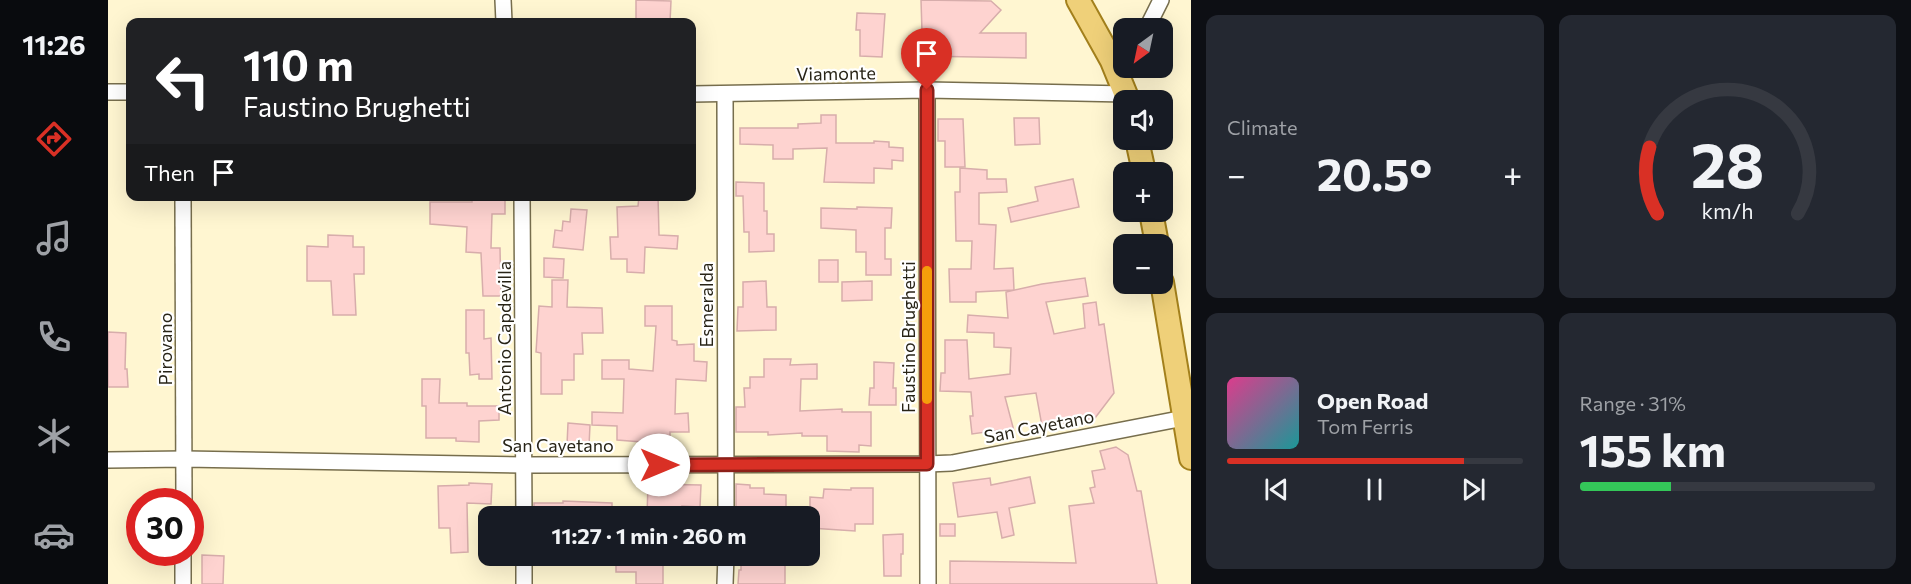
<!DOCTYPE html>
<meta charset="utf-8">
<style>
:root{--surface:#171b24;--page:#242831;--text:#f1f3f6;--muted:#9ea1a6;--line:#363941;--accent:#d93025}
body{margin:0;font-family:Commissioner,sans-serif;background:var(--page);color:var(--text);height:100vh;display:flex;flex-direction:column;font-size:22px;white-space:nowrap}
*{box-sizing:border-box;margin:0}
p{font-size:20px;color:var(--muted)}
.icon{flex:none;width:33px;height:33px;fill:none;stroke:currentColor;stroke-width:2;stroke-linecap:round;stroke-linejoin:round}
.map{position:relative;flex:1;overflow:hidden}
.side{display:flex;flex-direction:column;gap:15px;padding:15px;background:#0d0f14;width:720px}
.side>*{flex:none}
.top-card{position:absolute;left:18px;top:18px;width:570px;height:183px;border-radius:12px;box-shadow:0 6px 24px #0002;background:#202124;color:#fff;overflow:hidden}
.needle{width:39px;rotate:213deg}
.fabs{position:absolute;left:1005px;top:18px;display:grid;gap:12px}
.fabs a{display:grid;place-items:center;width:60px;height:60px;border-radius:12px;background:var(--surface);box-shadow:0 6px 24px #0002;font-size:30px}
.speed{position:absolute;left:18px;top:488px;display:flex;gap:12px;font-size:30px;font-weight:700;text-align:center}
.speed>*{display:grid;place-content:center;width:78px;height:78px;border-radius:50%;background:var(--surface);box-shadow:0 6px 24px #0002;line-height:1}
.speed .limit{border:9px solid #d22;background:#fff;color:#111}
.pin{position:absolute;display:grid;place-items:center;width:51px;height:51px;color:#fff;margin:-62px -26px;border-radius:50% 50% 50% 0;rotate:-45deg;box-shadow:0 0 6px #0007}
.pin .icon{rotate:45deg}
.me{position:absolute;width:66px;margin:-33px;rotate:90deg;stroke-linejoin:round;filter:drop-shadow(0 0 4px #0008)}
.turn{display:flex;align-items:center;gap:21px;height:126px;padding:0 18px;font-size:27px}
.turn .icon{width:78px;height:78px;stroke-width:2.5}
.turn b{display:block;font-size:42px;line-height:51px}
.then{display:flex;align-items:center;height:57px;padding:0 18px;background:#0003;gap:12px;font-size:22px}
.big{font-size:45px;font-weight:700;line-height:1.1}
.side .tile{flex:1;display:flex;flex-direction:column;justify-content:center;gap:9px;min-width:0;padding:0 21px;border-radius:12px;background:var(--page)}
.side .dial{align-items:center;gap:0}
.dial svg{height:156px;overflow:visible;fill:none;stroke:var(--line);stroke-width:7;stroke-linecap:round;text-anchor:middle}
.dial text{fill:var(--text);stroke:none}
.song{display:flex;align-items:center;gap:18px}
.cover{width:72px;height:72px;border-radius:9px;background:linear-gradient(135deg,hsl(330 70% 55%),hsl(180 70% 35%))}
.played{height:6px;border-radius:3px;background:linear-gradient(90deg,var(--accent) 80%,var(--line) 80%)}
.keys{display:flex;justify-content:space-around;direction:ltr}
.heat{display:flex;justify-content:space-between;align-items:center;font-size:33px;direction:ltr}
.charge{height:9px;border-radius:4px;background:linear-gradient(90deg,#34c759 31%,var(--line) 0)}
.side .tiles{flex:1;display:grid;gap:15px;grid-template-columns:repeat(2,1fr)}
.trip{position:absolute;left:370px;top:506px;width:342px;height:60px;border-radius:12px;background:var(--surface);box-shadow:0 6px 24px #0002;font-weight:700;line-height:60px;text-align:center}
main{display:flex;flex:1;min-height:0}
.menu{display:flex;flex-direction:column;width:108px;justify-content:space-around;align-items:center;background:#090b0e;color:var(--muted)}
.menu .icon{width:42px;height:42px}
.menu .active{color:var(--accent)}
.menu b{font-size:27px;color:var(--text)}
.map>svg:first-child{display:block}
.building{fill:#fed3d0;stroke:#d7adab;stroke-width:1.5}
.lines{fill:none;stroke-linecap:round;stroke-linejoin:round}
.street-casing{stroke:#776e4d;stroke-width:18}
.primary-casing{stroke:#a3801c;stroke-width:26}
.street{stroke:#fff;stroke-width:15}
.primary{stroke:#efd079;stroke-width:22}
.route-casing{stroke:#8d1f18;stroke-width:15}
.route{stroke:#d93025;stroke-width:10}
.slow{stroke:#f59e0b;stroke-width:10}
.labels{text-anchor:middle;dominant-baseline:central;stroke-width:4.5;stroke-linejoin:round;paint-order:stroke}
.street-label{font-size:18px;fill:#282417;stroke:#fff}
</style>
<main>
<nav class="menu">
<b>11:26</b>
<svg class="icon active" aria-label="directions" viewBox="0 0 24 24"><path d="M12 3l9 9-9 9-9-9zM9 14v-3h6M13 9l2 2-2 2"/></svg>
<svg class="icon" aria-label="music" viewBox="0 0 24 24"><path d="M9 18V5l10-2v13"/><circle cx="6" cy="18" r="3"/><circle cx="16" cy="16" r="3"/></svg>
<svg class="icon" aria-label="phone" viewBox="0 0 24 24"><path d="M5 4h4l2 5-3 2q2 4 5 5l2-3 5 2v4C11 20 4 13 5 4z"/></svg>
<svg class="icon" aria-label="climate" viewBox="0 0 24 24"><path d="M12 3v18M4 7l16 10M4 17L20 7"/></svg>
<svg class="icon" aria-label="car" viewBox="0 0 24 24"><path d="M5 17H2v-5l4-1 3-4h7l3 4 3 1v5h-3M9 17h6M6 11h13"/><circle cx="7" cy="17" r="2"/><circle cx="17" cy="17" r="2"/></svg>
</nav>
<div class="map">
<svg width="1083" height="584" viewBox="0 0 1083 584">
<rect width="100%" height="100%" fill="#fff6d1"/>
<g class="building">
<path d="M528,0L563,1L562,22H528Z"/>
<path d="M813,0L883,1L893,10L872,33H918V58L812,56L814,32Z"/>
<path d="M749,13L777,14L774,57L752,56V30H748Z"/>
<path d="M713,115H728V143H766V141L781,142V147L795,148V161L784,160V169L766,168V183L716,182L719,148L685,149V159H665V145L632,144V128H690V124L713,123Z"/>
<path d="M906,118H931L932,144L907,145Z"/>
<path d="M830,119H855L857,167H837V141H830Z"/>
<path d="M852,168L879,170V179H898L899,192L871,193V224L888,225L886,269L905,268L906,290L868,292V302H842L841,269H863L864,241H848L847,192H852Z"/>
<path d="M965,179L971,207L903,222L900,208L930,201L927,187Z"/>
<path d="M628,182L656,183V211H659V234H666V251L641,252V232H636L635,196H628Z"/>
<path d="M364,196H397V214H384L383,248H392L393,296H375L373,253L358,252L359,227L322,224V202H364Z"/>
<path d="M531,196H550L551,235L570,236L569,249L537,247L536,273L519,272V259H503L502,237H510L509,207L530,206Z"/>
<path d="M749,207L784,208L783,228H777V259H783V275H758V252H748V230L713,228V208L749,209Z"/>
<path d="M463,209L479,210L475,250L445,247L447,230L454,231L455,221L462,222Z"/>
<path d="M220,235L245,236V247H256V274H246L248,315H225L223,281H199V246L220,247Z"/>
<path d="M436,258L456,259L455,278L436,277Z"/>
<rect x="711" y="260" width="19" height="22"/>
<path d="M977,278L980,296L938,302L946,334L977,328L975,304L988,302L991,325L996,324L1006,393L987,418L934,426L928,393L897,397L906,431L893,434L892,430L864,434L862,416H865L863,392L832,391L833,373H837V340H859L861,379L902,374L903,348L886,347V333L859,332L860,315L900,318L898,292L934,284Z"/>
<path d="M444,280H460L459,307L494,308L495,333H474L475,354H466V380H454V394H433V353L428,352L431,306L444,307Z"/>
<path d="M658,281L659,307H668V330L629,331L630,307H635V282Z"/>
<path d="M764,281V300L734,301V282Z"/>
<path d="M537,306H564V340L569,341V345L586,344V361L599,362L598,381L568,379L567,414L580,413L581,432H562V447L548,448L547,443L509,440V426L484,425V412L515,413L516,379H494V360H521V369L545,371L548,326H537Z"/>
<path d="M358,310H376V339L383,338L384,379H371V374L362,375L361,353H358Z"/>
<path d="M0,332L18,333L17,369H19L20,387H0Z"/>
<path d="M656,359H683L682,365L709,364V379H693L692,411L734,409V412H763V446L751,445V452L719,451V436H694V433L660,435V432H628V407H637L636,388H642V377H656Z"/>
<path d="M766,362L786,363L785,388H788V405H761L762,388H766Z"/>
<path d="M314,379H332L331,403H359V406H391V420L371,421V442L348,441V438H318V406H314Z"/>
<path d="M460,423L482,425L481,446L459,445Z"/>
<path d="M1008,447L1020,455L1029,491H1033L1049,584H842V561L968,563L961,506L986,503L982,488L987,487L984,471L997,469L992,451Z"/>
<path d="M922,477L927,503L901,508L906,535L894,538L889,512L850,517L845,483L882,478L883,485Z"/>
<path d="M361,483L384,484L383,504L359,503L360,552L343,553L342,528H331L330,486L361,485Z"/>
<path d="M540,484L593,485L592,507L574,506V516H539Z"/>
<path d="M628,484L642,485V488H656V494L678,495V516H660L659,510L628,509Z"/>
<path d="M743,488H765V524H747V531L702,528V497L715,498L716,489L743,490Z"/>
<path d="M455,501L504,503V516H426V503H455Z"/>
<rect x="832" y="524" width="15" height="12"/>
<path d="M795,534V554H793V576H776L775,535Z"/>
<path d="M94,555L116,556L115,584H94Z"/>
<path d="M508,555H555V584H528V572H508Z"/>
<path d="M633,555H677V584H630L631,570H633Z"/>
</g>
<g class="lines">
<defs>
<g id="street">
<path d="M395,0L396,22"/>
<path d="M1039,28L1053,0"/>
<path d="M819,90L820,584"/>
<path d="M0,92H22"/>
<path d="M584,94L819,90L1018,94"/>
<path d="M617,95L618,516"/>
<path d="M75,196L76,501"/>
<path d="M414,196L416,516"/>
<path d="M0,460L77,459L416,465L819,464L844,463L1076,418"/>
<path d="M416,555V584"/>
<path d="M75,584V552"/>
<path d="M617,584L618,555"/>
</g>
<g id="primary">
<path d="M970,0L1004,61L1020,100"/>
<path d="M1029,140L1036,172"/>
<path d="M1043,212L1049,244"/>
<path d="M1054,282L1083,458"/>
</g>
</defs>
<use href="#street" class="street-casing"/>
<use href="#primary" class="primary-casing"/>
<use href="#street" class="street"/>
<use href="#primary" class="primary"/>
</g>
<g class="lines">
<defs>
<path id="route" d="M551,465L819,464V90"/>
</defs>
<use href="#route" class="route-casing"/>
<use href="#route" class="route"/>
<path class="slow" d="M819,271V399"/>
</g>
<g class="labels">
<g class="street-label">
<text transform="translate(728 73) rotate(-1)">Viamonte</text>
<text transform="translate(598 305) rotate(-90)">Esmeralda</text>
<text transform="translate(800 337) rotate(-90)">Faustino Brughetti</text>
<text transform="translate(396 338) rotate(-90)">Antonio Capdevilla</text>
<text transform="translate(57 349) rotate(-90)">Pirovano</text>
<text transform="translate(931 426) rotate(-11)">San Cayetano</text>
<text x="450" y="445">San Cayetano</text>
</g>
</g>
</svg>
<div class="fabs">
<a><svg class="needle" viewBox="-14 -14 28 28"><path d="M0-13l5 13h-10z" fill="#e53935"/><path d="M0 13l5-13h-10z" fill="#9ea1a6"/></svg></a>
<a><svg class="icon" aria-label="sound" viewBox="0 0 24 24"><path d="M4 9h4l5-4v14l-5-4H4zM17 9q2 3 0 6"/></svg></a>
<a>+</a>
<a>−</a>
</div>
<div class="speed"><div class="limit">30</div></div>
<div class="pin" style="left:819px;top:90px;background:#d93025"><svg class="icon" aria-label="arrive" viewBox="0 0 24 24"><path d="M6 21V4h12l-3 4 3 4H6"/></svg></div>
<svg class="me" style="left:551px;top:465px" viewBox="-20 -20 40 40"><circle r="19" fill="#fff"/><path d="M0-13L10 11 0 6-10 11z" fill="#d93025"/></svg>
<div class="trip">11:27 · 1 min · 260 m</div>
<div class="top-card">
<div class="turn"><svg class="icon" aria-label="left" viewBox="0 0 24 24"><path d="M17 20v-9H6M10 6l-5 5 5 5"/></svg><div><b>110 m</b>Faustino Brughetti</div></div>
<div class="then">Then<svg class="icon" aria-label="arrive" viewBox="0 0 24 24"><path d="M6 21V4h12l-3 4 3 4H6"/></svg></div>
</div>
</div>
<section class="side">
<div class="tiles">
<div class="tile"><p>Climate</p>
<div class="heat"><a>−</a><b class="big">20.5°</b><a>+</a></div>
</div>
<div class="tile dial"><svg viewBox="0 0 100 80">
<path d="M14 69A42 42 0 1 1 86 69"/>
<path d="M14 69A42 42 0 0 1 10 35" stroke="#d93025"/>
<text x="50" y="56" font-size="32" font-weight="700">28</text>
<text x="50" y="72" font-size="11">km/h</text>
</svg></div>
<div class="tile">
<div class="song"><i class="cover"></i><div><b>Open Road</b><p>Tom Ferris</p></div></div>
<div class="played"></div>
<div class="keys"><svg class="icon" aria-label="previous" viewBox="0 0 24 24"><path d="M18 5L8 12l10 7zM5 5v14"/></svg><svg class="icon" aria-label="pause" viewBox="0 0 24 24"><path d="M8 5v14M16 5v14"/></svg><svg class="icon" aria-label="next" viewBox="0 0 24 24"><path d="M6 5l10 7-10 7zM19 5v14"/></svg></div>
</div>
<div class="tile"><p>Range · 31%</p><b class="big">155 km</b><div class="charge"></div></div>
</div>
</section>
</main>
